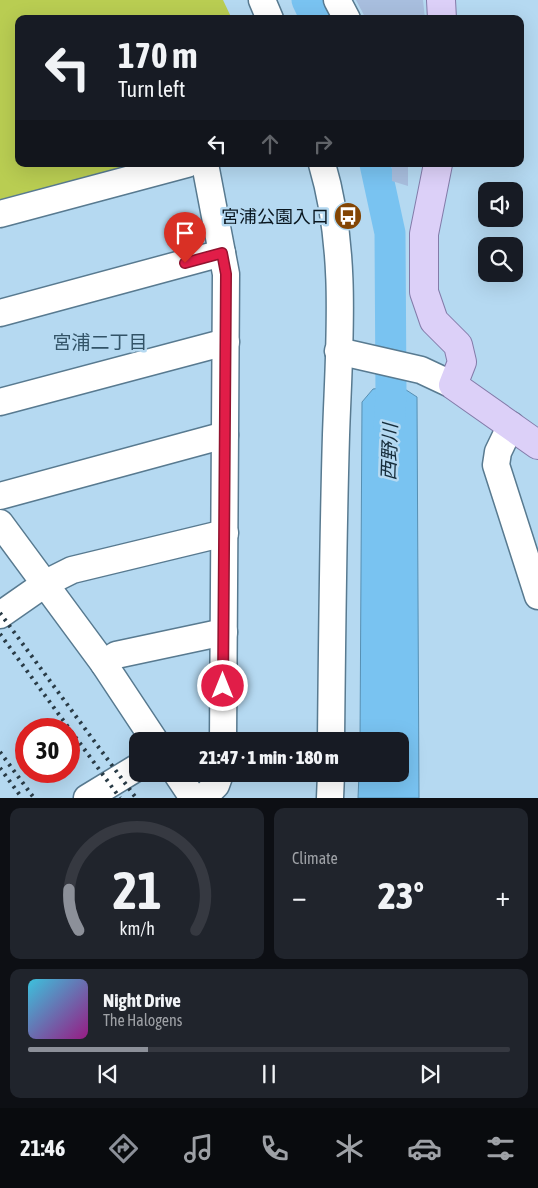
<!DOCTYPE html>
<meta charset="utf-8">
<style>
:root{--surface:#171b24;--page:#20242c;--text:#f1f3f6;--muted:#9ea1a6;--line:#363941;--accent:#8c9099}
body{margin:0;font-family:"Asap Condensed","Noto Sans JP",sans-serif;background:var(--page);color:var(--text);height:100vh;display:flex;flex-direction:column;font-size:19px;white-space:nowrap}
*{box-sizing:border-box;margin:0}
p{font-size:16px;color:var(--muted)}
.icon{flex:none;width:28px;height:28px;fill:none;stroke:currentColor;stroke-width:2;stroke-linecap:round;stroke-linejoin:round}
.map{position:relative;height:798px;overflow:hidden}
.panel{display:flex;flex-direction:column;gap:10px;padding:10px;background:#0d0f14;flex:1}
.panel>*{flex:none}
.banner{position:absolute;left:15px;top:15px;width:509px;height:152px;border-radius:10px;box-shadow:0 5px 20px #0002;background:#171b24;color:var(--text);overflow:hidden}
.fabs{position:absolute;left:478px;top:182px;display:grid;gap:10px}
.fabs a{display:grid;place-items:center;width:45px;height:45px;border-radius:10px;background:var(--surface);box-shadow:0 5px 20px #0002;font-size:25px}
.speed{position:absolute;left:15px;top:718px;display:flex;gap:10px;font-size:25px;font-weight:700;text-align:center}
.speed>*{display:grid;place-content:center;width:65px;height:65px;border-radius:50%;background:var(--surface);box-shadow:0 5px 20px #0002;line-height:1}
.speed .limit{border:8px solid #d22;background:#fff;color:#111}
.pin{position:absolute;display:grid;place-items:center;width:42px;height:42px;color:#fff;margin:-51px -21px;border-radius:50% 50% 50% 0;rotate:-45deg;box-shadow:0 0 5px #0007}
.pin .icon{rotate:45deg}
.me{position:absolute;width:55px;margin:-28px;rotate:0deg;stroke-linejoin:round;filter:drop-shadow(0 0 4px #0008)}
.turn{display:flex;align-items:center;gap:18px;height:105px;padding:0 20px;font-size:22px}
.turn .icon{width:65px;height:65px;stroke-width:2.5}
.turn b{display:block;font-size:35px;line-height:42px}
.lanes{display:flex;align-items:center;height:48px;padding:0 20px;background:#0003;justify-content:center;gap:25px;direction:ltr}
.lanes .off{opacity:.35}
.big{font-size:38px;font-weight:800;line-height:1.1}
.panel .tile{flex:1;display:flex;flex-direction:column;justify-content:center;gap:8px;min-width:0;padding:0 18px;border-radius:10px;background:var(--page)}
.panel .dial{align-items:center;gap:0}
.dial svg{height:130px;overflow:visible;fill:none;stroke:var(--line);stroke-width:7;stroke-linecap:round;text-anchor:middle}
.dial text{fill:var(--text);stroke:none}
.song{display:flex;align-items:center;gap:15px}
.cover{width:60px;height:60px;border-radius:8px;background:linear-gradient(135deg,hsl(190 70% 55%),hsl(310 70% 35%))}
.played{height:5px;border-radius:2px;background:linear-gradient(90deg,var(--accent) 25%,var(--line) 25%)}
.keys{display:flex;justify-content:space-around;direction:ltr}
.heat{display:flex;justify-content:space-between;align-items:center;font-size:28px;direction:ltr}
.panel .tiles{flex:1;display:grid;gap:10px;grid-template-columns:1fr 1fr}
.tile:last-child{grid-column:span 2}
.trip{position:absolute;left:129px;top:732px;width:280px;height:50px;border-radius:10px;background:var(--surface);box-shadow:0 5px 20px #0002;font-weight:800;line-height:50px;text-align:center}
.tabs{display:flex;height:80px;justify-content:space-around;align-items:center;background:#090b0e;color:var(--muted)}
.tabs .icon{width:35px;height:35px}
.tabs .current{color:var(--accent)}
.tabs b{font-size:22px;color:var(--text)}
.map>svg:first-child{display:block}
.green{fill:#b9cd52}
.water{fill:#79c3f1;stroke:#578fb2}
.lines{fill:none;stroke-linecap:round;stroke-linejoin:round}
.river{stroke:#79c3f1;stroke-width:31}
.building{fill:#a8bede}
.minor-casing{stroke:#587a90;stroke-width:29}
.major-casing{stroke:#837ba9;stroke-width:30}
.minor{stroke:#fff;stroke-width:26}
.major{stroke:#dcd0f8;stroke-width:28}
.rail{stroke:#293b46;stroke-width:4;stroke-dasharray:2.5 5;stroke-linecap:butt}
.route-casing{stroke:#92132f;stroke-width:12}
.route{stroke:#e11d48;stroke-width:9}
.labels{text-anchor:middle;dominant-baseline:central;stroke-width:5;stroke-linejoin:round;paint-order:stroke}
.poi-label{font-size:18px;fill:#09161f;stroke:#b5d9f1;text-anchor:end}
.neighbourhood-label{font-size:19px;fill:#325367;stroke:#b5d9f1}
.water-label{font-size:19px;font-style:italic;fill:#152c3a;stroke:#b5d9f1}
</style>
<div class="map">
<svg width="538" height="798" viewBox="0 0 538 798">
<rect width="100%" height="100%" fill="#b5d9f1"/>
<path class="green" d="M0,0H223L232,19H19V164H144L0,204Z"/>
<path class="water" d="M400,386L417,397L419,798H358L359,774H400V741H360L362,402L373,389Z"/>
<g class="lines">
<g class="river">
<path d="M307,0L316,19"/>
<path d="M375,164L390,233L391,395L389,428"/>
</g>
</g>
<g class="building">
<path d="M356,0H423L425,19H366Z"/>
<path d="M392,164H408V186L392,181Z"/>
</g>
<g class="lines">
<defs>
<g id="minor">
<path d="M262,0L270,19"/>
<path d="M337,0L347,19"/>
<path d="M205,164L226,274L223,741"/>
<path d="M322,164C348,251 339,345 336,435C333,537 332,639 331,741"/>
<path d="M0,214L187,164"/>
<path d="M0,313L222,253"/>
<path d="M338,351L421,370L453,385"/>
<path d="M0,402L226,342"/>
<path d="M511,425L498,452L496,465L538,596"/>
<path d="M0,496L225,435"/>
<path d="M0,523L104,664L155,741"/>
<path d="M0,615L46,583L72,570L225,533"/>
<path d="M104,664L116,655L224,632"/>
<path d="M177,774L193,798"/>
<path d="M87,798L138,767"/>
<path d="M203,798L216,785L220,774"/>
<path d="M330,798L331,774"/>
</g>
<g id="major">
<path d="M441,0L442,19"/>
<path d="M438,164L424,234V292L434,321L458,345L462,362L453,385L538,445"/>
</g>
</defs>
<use href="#minor" class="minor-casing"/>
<use href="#major" class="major-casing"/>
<use href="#minor" class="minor"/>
<use href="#major" class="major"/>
<g class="rail">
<path d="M0,613L136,798"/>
<path d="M0,634L120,798"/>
<path d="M0,752L34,798"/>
<path d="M0,768L22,798"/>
</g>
</g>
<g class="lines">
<defs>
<path id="route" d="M185,263L222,253L226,274L223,686"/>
</defs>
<use href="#route" class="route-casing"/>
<use href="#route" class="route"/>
</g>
<defs>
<symbol id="bus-disc" viewBox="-11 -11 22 22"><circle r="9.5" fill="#834504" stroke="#b5d9f1"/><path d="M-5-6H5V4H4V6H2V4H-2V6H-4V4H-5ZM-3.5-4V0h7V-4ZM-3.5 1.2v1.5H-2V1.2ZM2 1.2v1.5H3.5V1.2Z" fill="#fff"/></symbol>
</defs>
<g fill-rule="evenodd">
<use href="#bus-disc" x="332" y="200" width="32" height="32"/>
</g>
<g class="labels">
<g class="poi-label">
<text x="329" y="216">宮浦公園入口</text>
</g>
<g class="neighbourhood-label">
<text x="100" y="342">宮浦二丁目</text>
</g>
<g class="water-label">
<text transform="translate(389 452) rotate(-88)">西野川</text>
</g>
</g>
</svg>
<div class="fabs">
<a><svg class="icon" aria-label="sound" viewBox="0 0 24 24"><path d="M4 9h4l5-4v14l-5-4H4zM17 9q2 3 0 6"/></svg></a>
<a><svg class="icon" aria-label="search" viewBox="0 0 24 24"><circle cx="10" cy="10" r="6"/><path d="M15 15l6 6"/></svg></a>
</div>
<div class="speed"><div class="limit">30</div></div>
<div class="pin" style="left:185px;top:263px;background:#d93025"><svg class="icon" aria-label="arrive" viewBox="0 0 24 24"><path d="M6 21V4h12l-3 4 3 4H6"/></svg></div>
<svg class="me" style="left:223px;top:686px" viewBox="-20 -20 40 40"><circle r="17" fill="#e11d48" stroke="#fff" stroke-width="3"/><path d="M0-11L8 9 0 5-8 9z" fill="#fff"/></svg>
<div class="trip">21:47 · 1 min · 180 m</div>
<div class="banner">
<div class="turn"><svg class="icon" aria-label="left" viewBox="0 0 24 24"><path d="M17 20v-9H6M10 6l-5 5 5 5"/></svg><div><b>170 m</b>Turn left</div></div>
<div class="lanes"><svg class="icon" aria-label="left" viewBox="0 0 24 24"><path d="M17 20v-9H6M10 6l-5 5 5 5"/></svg><svg class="icon off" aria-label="ahead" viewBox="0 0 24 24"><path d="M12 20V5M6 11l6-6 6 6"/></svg><svg class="icon off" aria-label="right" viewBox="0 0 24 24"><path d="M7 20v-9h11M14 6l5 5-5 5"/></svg></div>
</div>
</div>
<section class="panel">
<div class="tiles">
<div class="tile dial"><svg viewBox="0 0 100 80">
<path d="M14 69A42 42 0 1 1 86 69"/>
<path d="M14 69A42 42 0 0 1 8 44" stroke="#8c9099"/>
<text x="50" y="56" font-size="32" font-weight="700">21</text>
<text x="50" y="72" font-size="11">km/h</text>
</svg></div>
<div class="tile"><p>Climate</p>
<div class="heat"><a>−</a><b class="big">23°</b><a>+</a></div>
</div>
<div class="tile">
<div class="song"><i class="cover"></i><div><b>Night Drive</b><p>The Halogens</p></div></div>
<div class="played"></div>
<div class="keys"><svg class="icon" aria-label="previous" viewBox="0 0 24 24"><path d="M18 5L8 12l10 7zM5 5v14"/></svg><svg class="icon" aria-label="pause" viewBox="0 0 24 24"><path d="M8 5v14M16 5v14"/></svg><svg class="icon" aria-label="next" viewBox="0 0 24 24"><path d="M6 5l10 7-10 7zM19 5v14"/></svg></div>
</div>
</div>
</section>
<nav class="tabs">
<b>21:46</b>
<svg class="icon current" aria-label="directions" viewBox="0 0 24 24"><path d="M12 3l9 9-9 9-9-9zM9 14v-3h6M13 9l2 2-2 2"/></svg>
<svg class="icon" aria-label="music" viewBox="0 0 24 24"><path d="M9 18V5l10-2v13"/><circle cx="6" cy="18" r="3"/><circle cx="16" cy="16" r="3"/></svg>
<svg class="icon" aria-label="phone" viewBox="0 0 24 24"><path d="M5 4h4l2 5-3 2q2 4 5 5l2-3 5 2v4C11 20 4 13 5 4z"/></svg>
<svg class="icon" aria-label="climate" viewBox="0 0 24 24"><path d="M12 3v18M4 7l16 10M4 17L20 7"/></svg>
<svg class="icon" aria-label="car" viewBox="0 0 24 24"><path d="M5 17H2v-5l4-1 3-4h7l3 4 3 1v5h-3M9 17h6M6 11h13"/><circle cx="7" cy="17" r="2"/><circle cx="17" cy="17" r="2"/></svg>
<svg class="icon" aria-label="filters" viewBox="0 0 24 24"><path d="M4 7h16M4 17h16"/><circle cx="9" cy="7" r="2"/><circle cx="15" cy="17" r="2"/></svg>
</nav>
